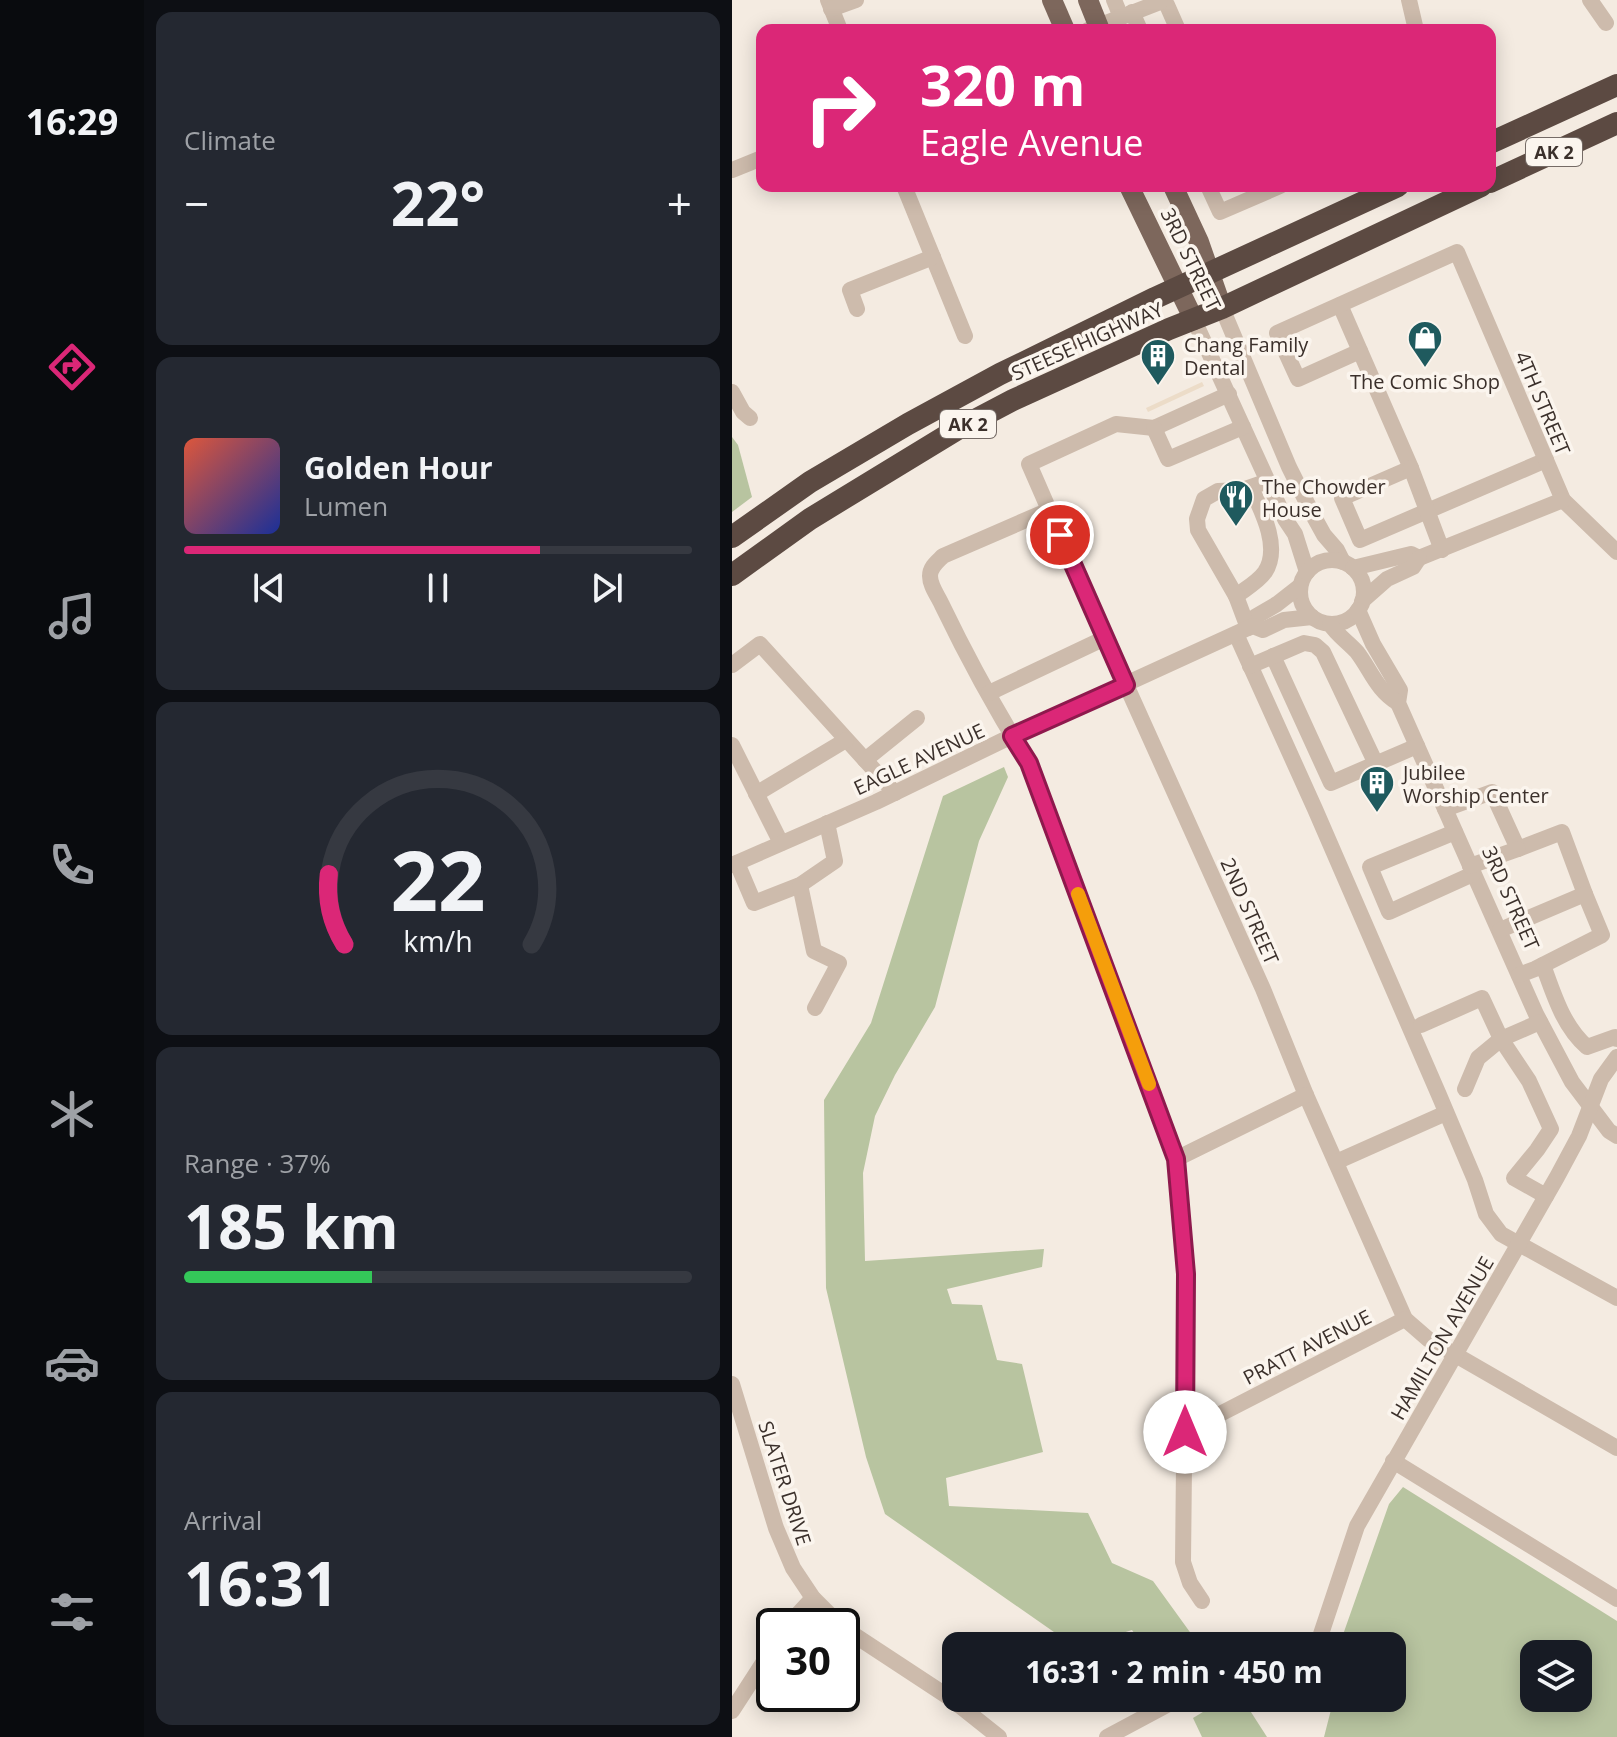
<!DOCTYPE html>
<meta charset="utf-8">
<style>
:root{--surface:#171b24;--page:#242831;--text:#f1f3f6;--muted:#9ea1a6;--line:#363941;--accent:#db2777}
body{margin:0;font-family:"Open Sans",sans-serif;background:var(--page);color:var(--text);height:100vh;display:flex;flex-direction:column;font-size:30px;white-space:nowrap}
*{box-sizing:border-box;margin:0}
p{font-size:26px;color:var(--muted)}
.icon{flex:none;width:44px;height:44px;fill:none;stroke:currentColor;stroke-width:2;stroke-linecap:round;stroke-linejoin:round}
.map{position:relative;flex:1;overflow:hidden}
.side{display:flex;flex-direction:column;gap:12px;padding:12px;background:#0d0f14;width:588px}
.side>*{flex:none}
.top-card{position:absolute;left:24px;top:24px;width:740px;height:168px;border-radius:16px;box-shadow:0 4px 20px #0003;background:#db2777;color:#fff;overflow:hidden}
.fabs{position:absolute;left:788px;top:1640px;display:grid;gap:16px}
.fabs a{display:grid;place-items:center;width:72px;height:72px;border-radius:16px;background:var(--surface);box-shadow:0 4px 20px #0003;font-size:40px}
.speed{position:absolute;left:24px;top:1608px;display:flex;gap:16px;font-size:40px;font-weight:700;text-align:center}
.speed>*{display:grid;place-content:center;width:104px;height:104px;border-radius:50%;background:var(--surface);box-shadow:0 4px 20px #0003;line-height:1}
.speed .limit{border:4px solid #111;border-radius:12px;background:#fff;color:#111}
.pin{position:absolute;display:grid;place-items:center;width:68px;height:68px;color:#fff;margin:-34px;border:4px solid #fff;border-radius:50%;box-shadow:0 2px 8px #0007}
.me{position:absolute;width:88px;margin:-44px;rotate:0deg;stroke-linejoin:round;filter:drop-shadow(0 0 6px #0008)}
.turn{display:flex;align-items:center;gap:28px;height:168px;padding:0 32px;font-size:36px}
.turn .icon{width:104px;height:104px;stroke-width:2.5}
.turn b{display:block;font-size:56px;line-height:68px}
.big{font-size:60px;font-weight:700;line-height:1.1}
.side .tile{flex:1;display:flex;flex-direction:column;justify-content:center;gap:12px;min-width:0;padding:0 28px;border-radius:16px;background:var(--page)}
.side .dial{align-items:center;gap:0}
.dial svg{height:208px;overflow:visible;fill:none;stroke:var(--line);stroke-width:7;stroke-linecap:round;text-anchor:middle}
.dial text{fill:var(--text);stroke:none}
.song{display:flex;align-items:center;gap:24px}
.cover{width:96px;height:96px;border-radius:12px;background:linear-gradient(135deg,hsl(10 70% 55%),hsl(230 70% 35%))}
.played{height:8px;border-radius:4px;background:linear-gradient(90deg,var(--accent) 70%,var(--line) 70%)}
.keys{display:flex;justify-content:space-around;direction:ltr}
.heat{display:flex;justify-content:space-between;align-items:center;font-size:44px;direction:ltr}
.charge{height:12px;border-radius:6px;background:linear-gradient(90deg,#34c759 37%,var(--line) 0)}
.trip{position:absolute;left:210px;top:1632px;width:464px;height:80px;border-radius:16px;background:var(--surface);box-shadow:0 4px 20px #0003;font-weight:700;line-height:80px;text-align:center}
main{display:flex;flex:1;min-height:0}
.dock{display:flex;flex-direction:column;width:144px;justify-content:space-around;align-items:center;background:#090b0e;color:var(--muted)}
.dock .icon{width:56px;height:56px}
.dock .active{color:var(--accent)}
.dock b{font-size:36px;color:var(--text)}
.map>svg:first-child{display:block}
.green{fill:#b8c4a0;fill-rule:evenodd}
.plaza{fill:#ecdcc8}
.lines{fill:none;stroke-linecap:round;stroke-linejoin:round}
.minor{stroke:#cdbbac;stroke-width:16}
.major{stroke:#7d675c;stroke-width:20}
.highway{stroke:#5c4a42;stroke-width:22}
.route-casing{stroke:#8e194d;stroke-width:20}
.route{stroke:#db2777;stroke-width:14}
.slow{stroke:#f59e0b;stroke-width:14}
.labels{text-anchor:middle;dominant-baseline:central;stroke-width:7;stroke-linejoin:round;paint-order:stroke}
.shield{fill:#fbf5ee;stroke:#756b66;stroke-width:2}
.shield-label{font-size:18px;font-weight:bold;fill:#3b302b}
.street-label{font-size:20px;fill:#3b302b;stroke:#fbf5ee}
.poi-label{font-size:20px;fill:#3b302b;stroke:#fbf5ee;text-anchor:start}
</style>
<main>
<nav class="dock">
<b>16:29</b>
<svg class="icon active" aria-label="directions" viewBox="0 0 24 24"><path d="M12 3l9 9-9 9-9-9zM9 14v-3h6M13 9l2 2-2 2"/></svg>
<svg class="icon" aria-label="music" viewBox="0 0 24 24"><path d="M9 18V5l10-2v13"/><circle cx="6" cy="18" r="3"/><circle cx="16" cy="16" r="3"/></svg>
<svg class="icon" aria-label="phone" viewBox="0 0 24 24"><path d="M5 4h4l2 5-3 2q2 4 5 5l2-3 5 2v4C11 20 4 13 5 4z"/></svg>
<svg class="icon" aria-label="climate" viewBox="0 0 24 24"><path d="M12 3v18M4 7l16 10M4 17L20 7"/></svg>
<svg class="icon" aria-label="car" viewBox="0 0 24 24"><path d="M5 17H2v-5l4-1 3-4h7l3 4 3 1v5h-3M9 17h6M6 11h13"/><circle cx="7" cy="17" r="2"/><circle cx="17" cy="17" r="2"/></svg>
<svg class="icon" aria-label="filters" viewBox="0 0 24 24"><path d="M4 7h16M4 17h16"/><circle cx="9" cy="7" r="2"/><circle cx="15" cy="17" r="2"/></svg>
</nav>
<section class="side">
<div class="tile"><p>Climate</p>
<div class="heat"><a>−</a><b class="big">22°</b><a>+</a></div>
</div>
<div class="tile">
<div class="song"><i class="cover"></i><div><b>Golden Hour</b><p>Lumen</p></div></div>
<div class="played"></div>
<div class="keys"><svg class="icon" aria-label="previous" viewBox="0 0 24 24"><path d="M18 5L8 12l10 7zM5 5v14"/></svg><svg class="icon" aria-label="pause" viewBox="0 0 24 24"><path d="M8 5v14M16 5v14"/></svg><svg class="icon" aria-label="next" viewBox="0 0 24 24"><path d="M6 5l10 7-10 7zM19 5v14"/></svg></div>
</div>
<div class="tile dial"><svg viewBox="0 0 100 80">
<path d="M14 69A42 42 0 1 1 86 69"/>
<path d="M14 69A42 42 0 0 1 8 42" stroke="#db2777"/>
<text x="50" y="56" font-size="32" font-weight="700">22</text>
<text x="50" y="72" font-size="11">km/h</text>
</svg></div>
<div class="tile"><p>Range · 37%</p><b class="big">185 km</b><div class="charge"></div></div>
<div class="tile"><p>Arrival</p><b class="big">16:31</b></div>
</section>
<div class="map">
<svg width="885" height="1737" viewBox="0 0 885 1737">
<rect width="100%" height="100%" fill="#f4ebe1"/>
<g class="green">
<path d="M0,437L6,445L20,497L0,512Z"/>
<path d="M272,767L276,777L247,841L203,1007L163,1075L143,1116L131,1173L133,1261L312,1249L310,1267L215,1289L220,1304L250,1305L265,1360L290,1364L311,1452L214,1478L217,1506L356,1513L380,1563L421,1581L468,1646H411L400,1630L350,1646H342L153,1514L134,1457L94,1288L92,1100L139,1023L211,796Z"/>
<path d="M671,1487L885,1621V1737H592L602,1698H660V1646H607L657,1504ZM846,1654V1698H802V1654Z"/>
<path d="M494,1698L517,1709L535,1737H470L461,1718Z"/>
</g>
<path class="plaza" d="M470,382L472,386L416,412L414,408Z"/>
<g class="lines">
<g class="minor">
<path d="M96,0L108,30"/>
<path d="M382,0L389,17"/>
<path d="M427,0L435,5L446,30"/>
<path d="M677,0L684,30"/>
<path d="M858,0L874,23"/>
<path d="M99,9L124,0"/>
<path d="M400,12L408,30"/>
<path d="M356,30L428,2"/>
<path d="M0,170L30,158"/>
<path d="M172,186L233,336"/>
<path d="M476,186L488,212L548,186"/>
<path d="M608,305L679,468L610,498L628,540L814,460"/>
<path d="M490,308L557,467L581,515L592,535L605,550L611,562"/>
<path d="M125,309L118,290L201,257"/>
<path d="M462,320L553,519L563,534L575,572"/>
<path d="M628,351L566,379L545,333L725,252L831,500L885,552"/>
<path d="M0,392L11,412L18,418"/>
<path d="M497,394L422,428L384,424L297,464L373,638L531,989L574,1095L673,1319L696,1339L885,1448"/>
<path d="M422,428L436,459L511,427"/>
<path d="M679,468L710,550"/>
<path d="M317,510L211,556C205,562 198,567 198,576C198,586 206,596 210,605C236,659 265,712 297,763L444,1159L454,1274L451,1562L458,1583L470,1601"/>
<circle cx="600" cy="592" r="32"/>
<path d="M621,568L679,554L687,558L831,500"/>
<path d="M504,596C513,589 526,582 533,572C549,548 530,511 519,488"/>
<path d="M630,601L655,579L681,567L687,558"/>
<path d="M626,610L641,644L668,690L666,703L804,1014L840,1082L877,1131L885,1136"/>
<path d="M598,624C605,635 616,642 625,652C640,672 644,689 666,703"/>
<path d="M521,626L523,617L545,604L568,586"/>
<path d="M516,628L504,596L466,530L465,519L472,499L486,491L510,490L536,481"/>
<path d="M504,634L583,809L707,1095L743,1180L754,1214L769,1234L885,1298"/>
<path d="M541,656L599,783L685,746"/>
<path d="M0,665L28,644L163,793"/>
<path d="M518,666L572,643L583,645L591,652L644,764"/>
<path d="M257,693L373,638"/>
<path d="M0,745L49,843"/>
<path d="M133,760L185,718"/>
<path d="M24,794L114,740"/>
<path d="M713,809L760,792L786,849L830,832L853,894"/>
<path d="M723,832L638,867L657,912L741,874"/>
<path d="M5,863L22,903L68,885L103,861L95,823"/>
<path d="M0,865L144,802L280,736L516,628L521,626L531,630L552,620L580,617"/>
<path d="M738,866L786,849"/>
<path d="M68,885L82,951L107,963L83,1008"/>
<path d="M768,930L853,894L870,935L803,969L787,975"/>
<path d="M811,965C822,995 831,1026 855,1047L883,1037L885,1039"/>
<path d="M689,1025L750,998L769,1039L797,1081L819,1129L805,1150L782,1178L814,1196"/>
<path d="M733,1089L746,1058L769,1039L808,1022"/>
<path d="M444,1159L574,1095"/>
<path d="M604,1162L714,1113"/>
<path d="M0,1384L44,1528L61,1568L81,1598L109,1626"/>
<path d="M453,1432L673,1319"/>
<path d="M661,1461L885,1599"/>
<path d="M55,1626L81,1598"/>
<path d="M110,1627L218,1698L267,1737"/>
<path d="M585,1646L625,1526L825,1177L847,1136L869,1079L885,1057"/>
<path d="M0,1711L42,1646"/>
<path d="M375,1737L448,1698"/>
</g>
<g class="major">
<path d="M320,0L333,30"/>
<path d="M356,0L368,30"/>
<path d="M397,186L462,320"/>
<path d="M441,186L467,242L490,308"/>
</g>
<g class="highway">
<path d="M758,143L885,85"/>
<path d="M758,182L885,123"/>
<path d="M0,537L78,482L176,424L268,374L423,298L666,186"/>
<path d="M0,575L78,519L224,430L281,400L437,329L490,308L749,186"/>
</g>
</g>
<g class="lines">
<defs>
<path id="route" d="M328,535L394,685L280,736L297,763L444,1159L454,1274L453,1432"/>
</defs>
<use href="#route" class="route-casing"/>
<use href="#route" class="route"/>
<path class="slow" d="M346,894L417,1084"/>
</g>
<defs>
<symbol id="shop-pin" viewBox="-11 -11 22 30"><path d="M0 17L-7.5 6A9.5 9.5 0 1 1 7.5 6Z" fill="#1f5a5e" stroke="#fbf5ee"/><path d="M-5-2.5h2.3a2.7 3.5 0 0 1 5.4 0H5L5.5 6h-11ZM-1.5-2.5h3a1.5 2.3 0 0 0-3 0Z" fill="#fff"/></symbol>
<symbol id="building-pin" viewBox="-11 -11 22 30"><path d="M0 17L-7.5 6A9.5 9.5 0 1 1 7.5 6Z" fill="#1f5a5e" stroke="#fbf5ee"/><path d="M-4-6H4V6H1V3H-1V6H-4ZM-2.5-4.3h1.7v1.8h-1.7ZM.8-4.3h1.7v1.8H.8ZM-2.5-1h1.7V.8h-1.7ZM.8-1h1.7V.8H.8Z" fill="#fff"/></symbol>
<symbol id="restaurant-pin" viewBox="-11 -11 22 30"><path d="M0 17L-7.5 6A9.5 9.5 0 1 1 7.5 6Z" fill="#1f5a5e" stroke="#fbf5ee"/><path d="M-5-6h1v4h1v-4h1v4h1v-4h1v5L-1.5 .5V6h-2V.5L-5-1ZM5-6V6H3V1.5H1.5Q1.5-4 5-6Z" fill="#fff"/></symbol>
</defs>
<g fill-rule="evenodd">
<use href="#shop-pin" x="673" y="318" width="40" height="54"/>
<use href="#building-pin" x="406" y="336" width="40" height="54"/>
<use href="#restaurant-pin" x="484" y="477" width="40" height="54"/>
<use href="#building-pin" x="625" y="763" width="40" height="54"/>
</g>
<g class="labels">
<g class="shield">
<rect x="794" y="138" width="56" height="28" rx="6"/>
<rect x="208" y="410" width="56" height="28" rx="6"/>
</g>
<g class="shield-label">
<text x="822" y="152">AK 2</text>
<text x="236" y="424">AK 2</text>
</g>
<g class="street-label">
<text transform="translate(459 259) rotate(64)">3RD STREET</text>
<text transform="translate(355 341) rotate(-24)">STEESE HIGHWAY</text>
<text transform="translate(811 403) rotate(67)">4TH STREET</text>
<text transform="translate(187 759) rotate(-25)">EAGLE AVENUE</text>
<text transform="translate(779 898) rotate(66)">3RD STREET</text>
<text transform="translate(518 911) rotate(66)">2ND STREET</text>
<text transform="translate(710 1338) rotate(-60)">HAMILTON AVENUE</text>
<text transform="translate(575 1347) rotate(-27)">PRATT AVENUE</text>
<text transform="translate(53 1483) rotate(72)">SLATER DRIVE</text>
</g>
<g class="poi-label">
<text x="452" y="344">Chang Family<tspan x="452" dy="23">Dental</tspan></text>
<text x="693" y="381" text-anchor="middle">The Comic Shop</text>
<text x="530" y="486">The Chowder<tspan x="530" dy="23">House</tspan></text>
<text x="671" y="772">Jubilee<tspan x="671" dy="23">Worship Center</tspan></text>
</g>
</g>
</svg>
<div class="fabs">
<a><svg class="icon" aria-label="layers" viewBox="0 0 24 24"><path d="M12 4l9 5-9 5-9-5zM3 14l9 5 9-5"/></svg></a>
</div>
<div class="speed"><div class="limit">30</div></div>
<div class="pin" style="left:328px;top:535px;background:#d93025"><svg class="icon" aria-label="arrive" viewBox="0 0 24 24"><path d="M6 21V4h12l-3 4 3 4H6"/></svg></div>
<svg class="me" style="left:453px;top:1432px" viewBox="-20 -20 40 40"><circle r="19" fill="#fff"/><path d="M0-13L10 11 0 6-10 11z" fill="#db2777"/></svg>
<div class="trip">16:31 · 2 min · 450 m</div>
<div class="top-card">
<div class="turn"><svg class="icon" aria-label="right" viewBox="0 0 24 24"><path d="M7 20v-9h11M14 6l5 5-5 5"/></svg><div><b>320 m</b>Eagle Avenue</div></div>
</div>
</div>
</main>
